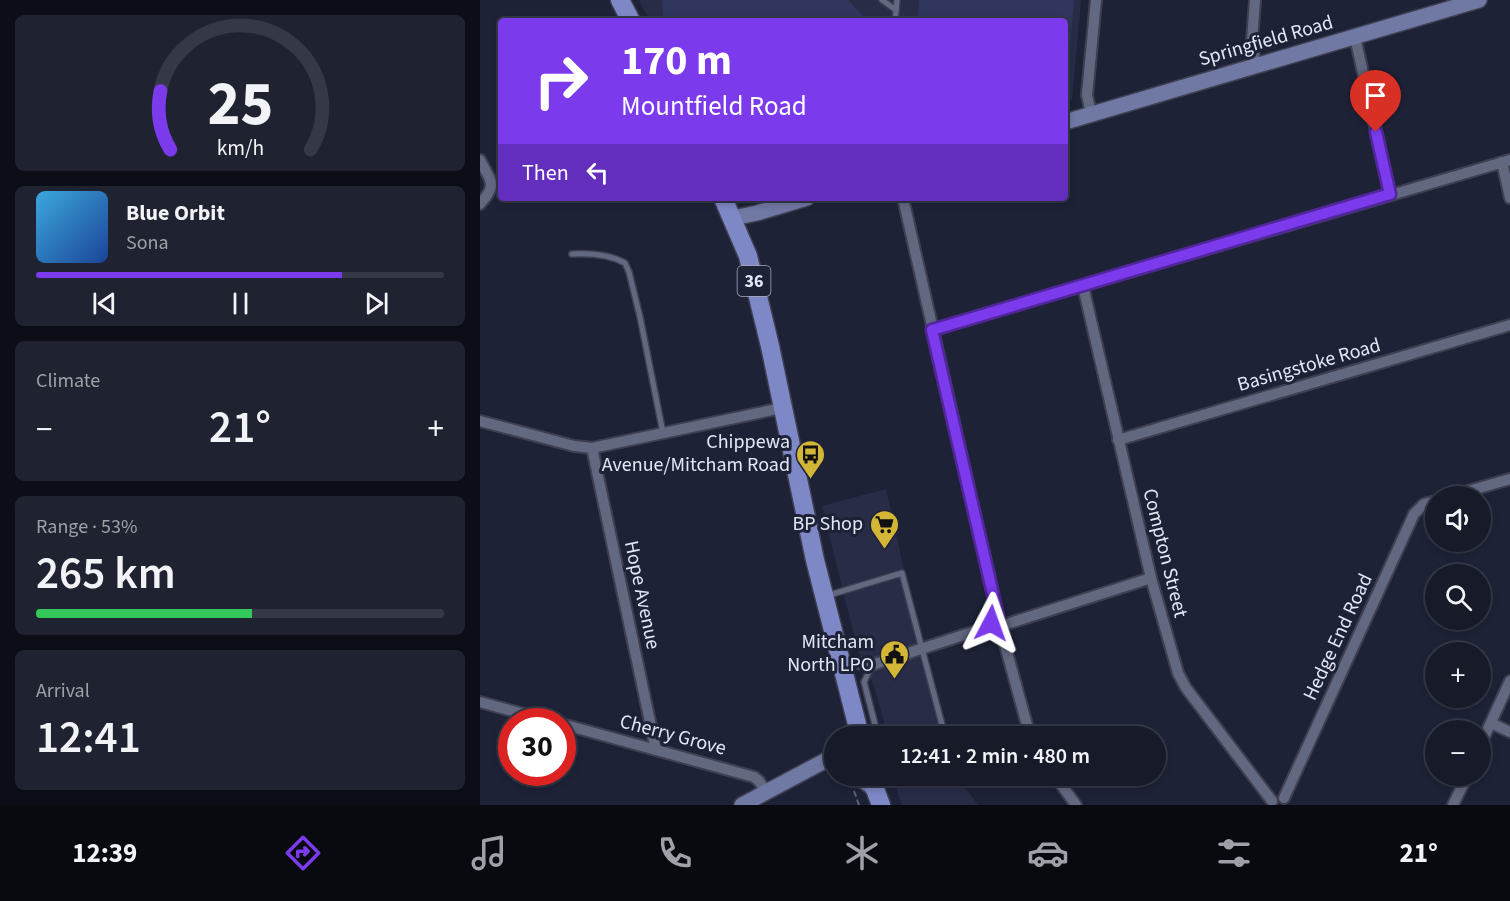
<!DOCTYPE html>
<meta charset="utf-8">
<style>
:root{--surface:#161a29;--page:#1f2331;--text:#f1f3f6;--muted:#9ea1a8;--line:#353846;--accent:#7c3aed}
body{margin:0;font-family:"Source Sans 3",sans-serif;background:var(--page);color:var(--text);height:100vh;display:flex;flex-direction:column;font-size:22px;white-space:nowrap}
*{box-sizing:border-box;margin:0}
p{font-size:20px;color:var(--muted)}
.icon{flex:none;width:33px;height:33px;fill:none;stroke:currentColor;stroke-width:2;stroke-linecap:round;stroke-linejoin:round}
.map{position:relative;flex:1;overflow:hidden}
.details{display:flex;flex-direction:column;gap:15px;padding:15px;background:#0c0e17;width:480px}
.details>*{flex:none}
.hud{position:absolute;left:18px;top:18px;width:570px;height:183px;border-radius:6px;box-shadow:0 3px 9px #0003,0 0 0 2px var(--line);background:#7c3aed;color:#fff;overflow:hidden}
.buttons{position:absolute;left:945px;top:486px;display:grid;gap:12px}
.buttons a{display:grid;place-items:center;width:66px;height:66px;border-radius:50%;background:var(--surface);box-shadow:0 3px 9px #0003,0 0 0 2px var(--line);font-size:30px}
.speed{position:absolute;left:18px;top:708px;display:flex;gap:12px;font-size:30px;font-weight:700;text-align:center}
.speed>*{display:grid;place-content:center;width:78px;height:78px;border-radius:50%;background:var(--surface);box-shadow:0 3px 9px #0003,0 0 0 2px var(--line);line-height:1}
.speed .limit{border:9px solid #d22;background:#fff;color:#111}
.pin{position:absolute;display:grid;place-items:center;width:51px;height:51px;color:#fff;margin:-62px -26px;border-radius:50% 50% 50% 0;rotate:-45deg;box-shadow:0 0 6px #0007}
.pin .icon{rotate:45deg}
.me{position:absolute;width:66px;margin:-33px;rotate:4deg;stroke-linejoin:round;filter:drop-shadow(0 0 4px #0008)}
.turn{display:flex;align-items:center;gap:21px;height:126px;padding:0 24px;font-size:27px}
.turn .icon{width:78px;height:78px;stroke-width:2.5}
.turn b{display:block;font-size:42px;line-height:51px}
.then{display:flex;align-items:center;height:57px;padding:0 24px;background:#0003;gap:12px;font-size:22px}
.big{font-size:45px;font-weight:600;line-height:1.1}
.details .tile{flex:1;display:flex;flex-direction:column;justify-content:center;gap:9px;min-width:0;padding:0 21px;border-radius:9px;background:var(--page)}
.details .dial{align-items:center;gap:0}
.dial svg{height:156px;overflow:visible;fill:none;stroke:var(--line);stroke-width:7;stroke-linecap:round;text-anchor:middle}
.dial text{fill:var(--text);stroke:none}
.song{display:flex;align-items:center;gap:18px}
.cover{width:72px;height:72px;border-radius:9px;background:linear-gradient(135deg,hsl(200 70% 55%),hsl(220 70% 35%))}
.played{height:6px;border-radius:3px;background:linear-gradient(90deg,var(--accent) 75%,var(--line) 75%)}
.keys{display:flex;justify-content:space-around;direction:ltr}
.heat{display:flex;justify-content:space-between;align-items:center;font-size:33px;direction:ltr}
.charge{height:9px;border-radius:4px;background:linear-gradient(90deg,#34c759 53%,var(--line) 0)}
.trip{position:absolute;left:344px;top:726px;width:342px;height:60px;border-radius:30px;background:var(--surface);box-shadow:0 3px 9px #0003,0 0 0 2px var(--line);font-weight:600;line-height:60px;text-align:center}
.tabs{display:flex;height:96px;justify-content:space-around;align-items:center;background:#090a10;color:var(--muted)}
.tabs .icon{width:42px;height:42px}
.tabs .selected{color:var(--accent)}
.tabs b{font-size:27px;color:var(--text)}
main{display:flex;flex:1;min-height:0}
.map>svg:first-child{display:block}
.built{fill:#282c47}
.green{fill:#2f355d}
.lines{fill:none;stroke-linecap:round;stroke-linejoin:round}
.lane-casing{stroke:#3e4052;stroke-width:8}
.street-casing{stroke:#3e4052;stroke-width:14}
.secondary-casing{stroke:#3e4052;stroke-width:18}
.primary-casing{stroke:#3e4052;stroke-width:21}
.path{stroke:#5d6173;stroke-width:2;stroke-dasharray:6 3;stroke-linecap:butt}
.lane{stroke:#636881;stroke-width:5}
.street{stroke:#636881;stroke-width:10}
.secondary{stroke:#7078a4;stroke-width:15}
.primary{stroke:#7e88c6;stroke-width:18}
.route-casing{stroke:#51269a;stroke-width:15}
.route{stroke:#7c3aed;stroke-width:10}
.labels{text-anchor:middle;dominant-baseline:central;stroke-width:6;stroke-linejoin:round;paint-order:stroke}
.shield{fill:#1e2237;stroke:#a9acbc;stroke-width:1.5}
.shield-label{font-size:18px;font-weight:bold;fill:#e4e7f5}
.street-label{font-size:20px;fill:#e4e7f5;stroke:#1e2237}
.poi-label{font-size:20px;fill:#e4e7f5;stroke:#1e2237;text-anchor:end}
</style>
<main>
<section class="details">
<div class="tile dial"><svg viewBox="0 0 100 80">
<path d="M14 69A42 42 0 1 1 86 69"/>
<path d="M14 69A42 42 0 0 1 9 39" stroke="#7c3aed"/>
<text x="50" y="56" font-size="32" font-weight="700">25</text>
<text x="50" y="72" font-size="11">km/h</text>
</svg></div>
<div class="tile">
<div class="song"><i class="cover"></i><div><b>Blue Orbit</b><p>Sona</p></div></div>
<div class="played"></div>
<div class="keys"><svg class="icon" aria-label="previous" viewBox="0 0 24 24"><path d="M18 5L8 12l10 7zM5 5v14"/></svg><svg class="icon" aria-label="pause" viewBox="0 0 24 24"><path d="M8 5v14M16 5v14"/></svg><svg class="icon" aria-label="next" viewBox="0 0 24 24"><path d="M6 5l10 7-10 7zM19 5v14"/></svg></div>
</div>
<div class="tile"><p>Climate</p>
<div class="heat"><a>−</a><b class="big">21°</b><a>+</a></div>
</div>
<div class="tile"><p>Range · 53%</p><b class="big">265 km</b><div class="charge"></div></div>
<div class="tile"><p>Arrival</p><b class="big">12:41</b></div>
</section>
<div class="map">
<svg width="1030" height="805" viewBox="0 0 1030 805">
<rect width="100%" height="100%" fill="#1e2237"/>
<g class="built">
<path d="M159,0H601L592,100L585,102V21H170Z"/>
<path d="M406,489L424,570L469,736H408L394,686L378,651L342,506Z"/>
<path d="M412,776H480L481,782L498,805H422Z"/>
</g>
<g class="green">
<path d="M182,0H368L388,21H187L183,15Z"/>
<path d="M439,0H594L589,63L585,83V21H438Z"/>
</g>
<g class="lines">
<defs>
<g id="lane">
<path d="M402,0L416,10"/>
<path d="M415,21L417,0"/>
<path d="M92,254C110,253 129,254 145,263L149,272L160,317L183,433"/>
<path d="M346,596L422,573L465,736"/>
<path d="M392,665L384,682L398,736"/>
</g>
<g id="street">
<path d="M875,37L910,194"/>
<path d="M775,66L772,41L775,0"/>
<path d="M611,114L607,95L616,0"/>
<path d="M0,160C11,182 18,184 0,204"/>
<path d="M1022,162L1030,198"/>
<path d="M423,198L518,616"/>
<path d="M603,286L671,578L698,673L706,688L792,801"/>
<path d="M452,330L1030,160"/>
<path d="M0,421L94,446L112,448L302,408"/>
<path d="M638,440L1030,325"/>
<path d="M112,448L176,750"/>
<path d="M971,496L1030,479"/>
<path d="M530,623L671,578"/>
<path d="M522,634L550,736"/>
<path d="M362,661L392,665L511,626"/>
<path d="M0,702L73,722"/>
<path d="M1011,723L1030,732"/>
<path d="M82,724L274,777L279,781L286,792"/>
<path d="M1000,746L1030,681"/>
<path d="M575,776L596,805"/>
<path d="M804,798L934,514L944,504L956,501"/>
<path d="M973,805L987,776"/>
</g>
<g id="secondary">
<path d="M585,122L999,0"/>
<path d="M253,218L277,213L327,198"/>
<path d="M378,776L395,790"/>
<path d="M262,805L354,756"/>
</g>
<g id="primary">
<path d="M140,0L151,21"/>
<path d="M243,198L268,256L290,346L335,560L380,736"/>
<path d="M390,776L401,805"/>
</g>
</defs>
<use href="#lane" class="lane-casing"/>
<use href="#street" class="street-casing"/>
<use href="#secondary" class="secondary-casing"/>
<use href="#primary" class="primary-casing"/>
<path class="path" d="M374,791L379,805"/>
<use href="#lane" class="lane"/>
<use href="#street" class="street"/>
<use href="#secondary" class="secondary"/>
<use href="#primary" class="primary"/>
</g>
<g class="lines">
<defs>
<path id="route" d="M511,623L518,616L452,330L910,194L896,132"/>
</defs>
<use href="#route" class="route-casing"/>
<use href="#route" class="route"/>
</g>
<defs>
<symbol id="bus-pin" viewBox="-11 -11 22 30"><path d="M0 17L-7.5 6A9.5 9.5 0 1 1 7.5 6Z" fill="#d3b635" stroke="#1e2237"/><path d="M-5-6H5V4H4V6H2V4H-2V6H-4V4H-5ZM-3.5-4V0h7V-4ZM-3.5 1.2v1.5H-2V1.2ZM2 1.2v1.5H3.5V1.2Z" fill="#111"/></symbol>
<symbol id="supermarket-pin" viewBox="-11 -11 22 30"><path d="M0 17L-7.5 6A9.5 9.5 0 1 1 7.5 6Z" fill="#d3b635" stroke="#1e2237"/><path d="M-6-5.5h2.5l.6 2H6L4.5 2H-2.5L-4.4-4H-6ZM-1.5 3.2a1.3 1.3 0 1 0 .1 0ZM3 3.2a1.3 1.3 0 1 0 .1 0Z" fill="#111"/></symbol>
<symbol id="civic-pin" viewBox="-11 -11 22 30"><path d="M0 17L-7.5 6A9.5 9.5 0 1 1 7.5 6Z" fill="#d3b635" stroke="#1e2237"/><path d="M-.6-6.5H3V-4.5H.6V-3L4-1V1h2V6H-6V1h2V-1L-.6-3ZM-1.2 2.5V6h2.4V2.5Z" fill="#111"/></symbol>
</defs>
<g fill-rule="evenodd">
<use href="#bus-pin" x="314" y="438" width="33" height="45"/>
<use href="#supermarket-pin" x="388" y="508" width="33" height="45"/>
<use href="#civic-pin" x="398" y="638" width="33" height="45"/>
</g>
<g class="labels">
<rect class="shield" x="257.5" y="266" width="33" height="30" rx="4.5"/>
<g class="shield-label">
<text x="274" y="281">36</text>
</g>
<g class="street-label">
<text transform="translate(786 41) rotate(-16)">Springfield Road</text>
<text transform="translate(829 365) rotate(-16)">Basingstoke Road</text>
<text transform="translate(685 553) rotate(76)">Compton Street</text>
<text transform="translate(162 595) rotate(78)">Hope Avenue</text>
<text transform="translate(858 637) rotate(-65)">Hedge End Road</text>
<text transform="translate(193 735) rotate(15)">Cherry Grove</text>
</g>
<g class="poi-label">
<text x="310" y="442">Chippewa<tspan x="310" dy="23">Avenue/Mitcham Road</tspan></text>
<text x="383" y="524">BP Shop</text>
<text x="394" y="642">Mitcham<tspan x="394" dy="23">North LPO</tspan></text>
</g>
</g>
</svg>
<div class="buttons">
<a><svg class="icon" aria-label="sound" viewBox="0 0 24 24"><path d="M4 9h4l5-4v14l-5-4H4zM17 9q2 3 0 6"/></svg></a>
<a><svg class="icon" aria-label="search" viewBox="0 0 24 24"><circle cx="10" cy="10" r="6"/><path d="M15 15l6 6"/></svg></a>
<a>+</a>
<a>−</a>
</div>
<div class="speed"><div class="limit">30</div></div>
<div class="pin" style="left:896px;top:132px;background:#d93025"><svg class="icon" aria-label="arrive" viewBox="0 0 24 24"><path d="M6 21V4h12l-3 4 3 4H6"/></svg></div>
<svg class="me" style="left:511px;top:623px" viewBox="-20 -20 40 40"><path d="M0-17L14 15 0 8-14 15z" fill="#7c3aed" stroke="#fff" stroke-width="4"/></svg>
<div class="trip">12:41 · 2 min · 480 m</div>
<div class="hud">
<div class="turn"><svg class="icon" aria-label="right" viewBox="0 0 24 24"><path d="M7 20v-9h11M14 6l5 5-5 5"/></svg><div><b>170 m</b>Mountfield Road</div></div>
<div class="then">Then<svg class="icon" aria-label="left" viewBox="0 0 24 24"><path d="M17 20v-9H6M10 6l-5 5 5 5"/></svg></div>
</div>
</div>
</main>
<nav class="tabs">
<b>12:39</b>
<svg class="icon selected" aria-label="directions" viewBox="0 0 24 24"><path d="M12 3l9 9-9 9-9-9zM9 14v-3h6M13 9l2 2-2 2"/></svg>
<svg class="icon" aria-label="music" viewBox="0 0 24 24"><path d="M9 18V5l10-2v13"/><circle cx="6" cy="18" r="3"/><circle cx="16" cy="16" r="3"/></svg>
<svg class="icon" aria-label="phone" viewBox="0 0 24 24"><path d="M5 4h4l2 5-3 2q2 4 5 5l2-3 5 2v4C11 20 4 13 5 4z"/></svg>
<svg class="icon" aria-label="climate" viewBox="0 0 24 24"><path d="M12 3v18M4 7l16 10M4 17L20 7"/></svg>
<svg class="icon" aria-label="car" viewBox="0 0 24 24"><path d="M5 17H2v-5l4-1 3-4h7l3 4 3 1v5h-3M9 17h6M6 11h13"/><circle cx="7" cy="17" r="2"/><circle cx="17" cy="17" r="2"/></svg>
<svg class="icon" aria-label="filters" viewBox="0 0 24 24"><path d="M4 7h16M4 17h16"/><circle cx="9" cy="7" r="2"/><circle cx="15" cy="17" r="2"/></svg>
<b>21°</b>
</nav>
